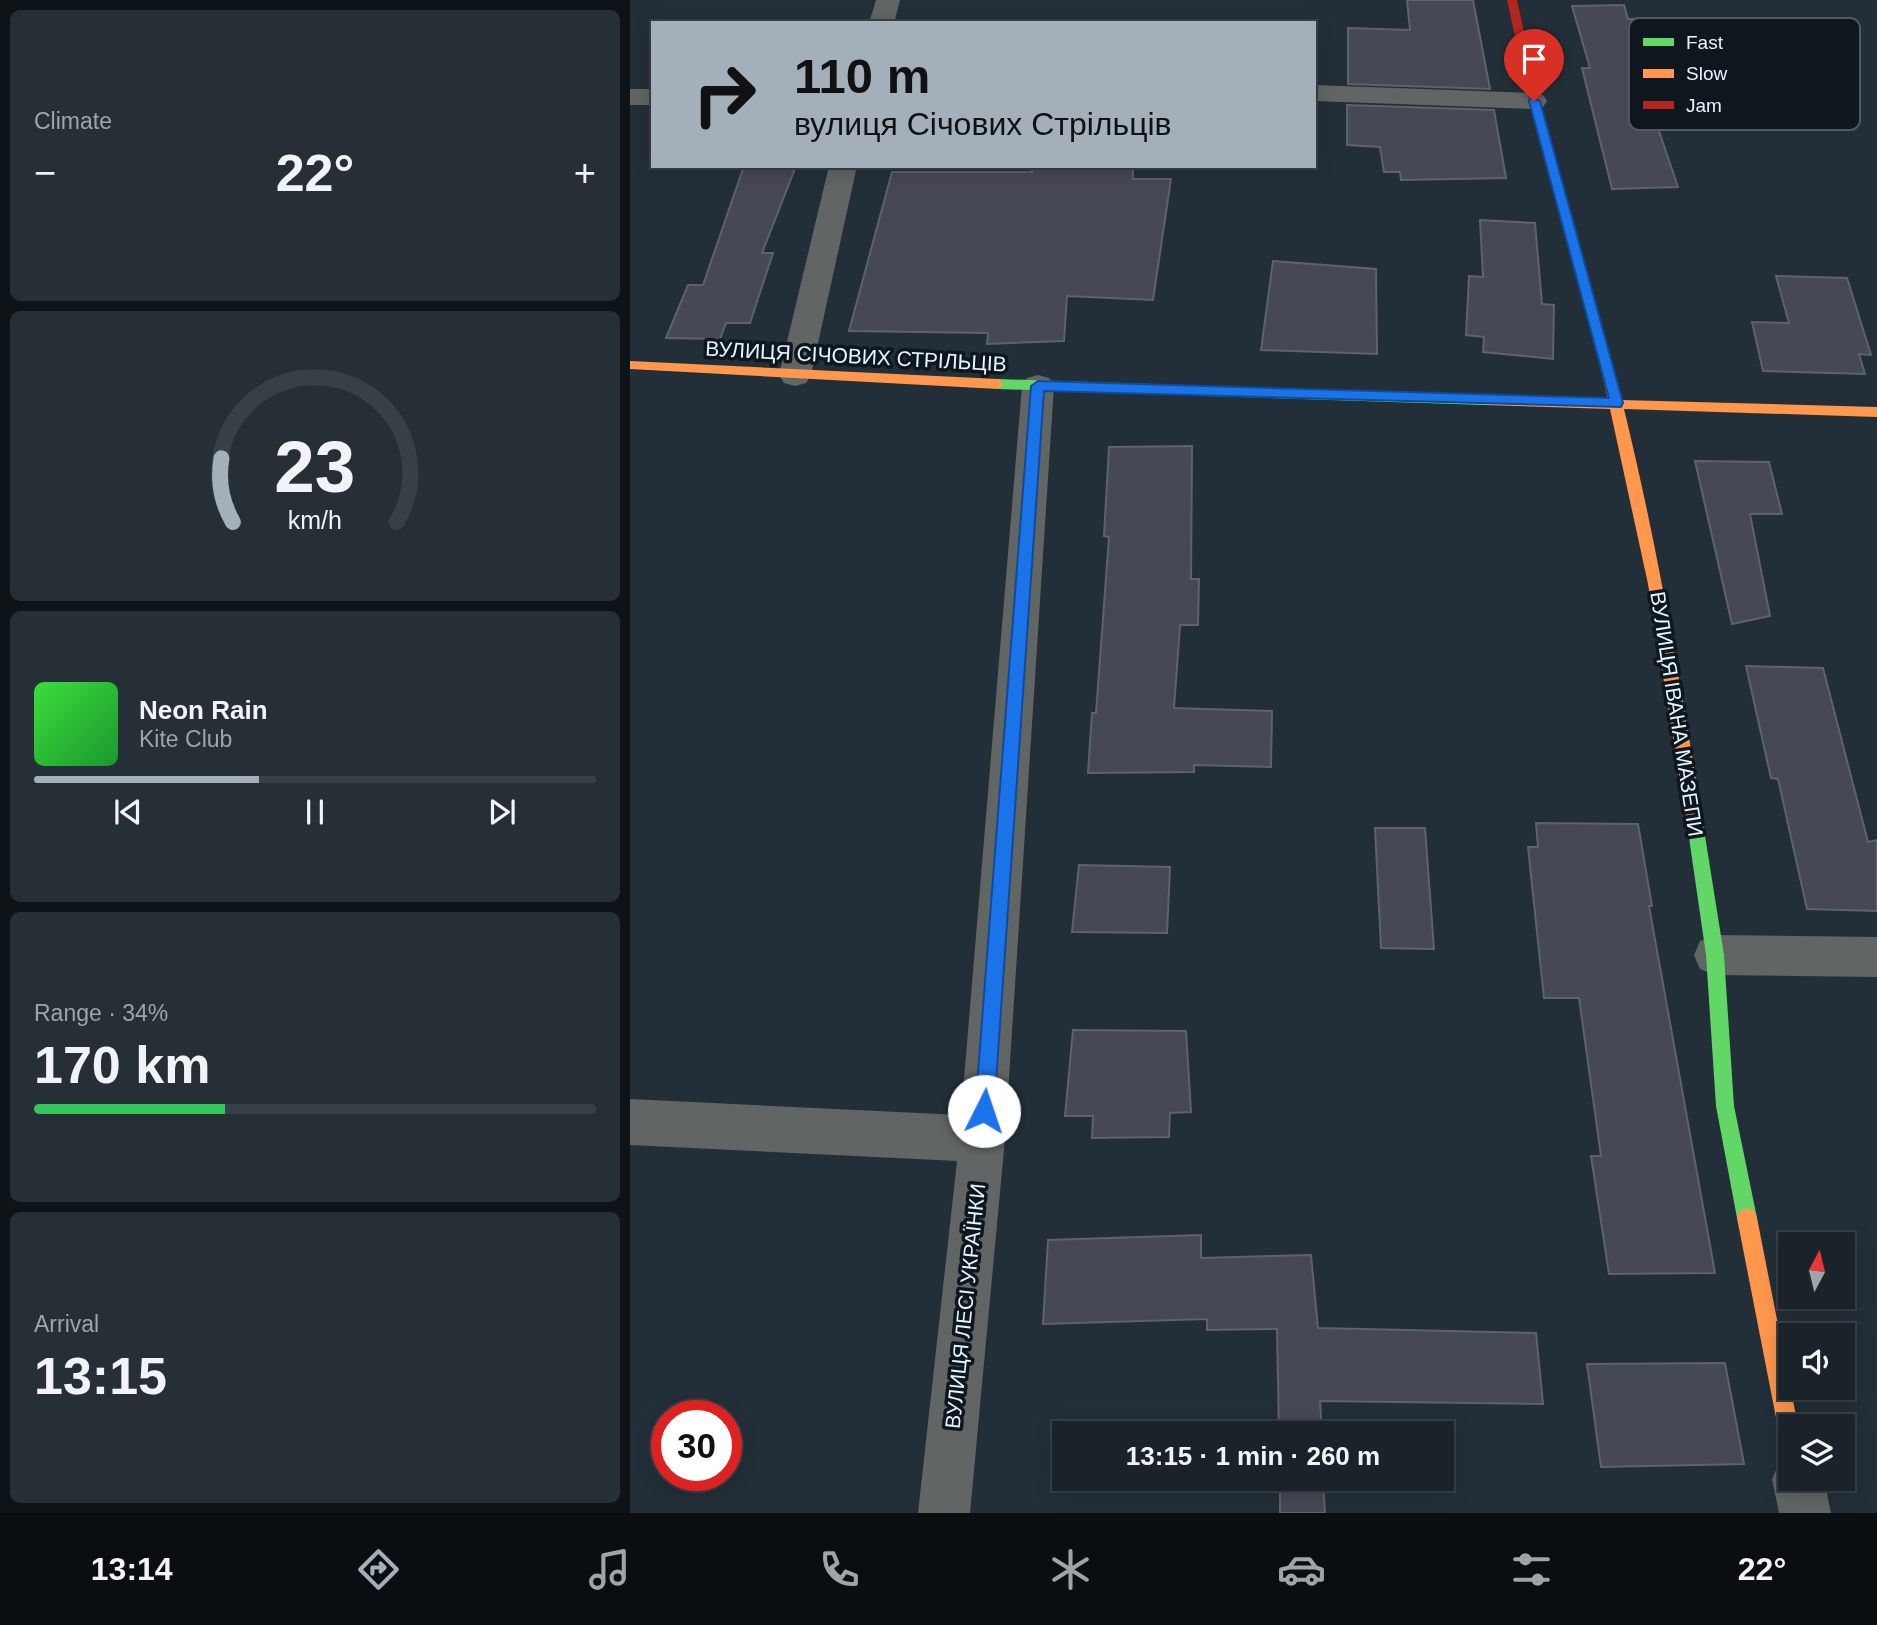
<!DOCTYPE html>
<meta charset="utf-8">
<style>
:root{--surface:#1a232a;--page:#272f36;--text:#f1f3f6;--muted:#9fa4a8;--line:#384047;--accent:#a3afb9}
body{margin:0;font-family:Arial,sans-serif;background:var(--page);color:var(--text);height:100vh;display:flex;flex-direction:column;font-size:26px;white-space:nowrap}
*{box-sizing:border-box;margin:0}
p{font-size:23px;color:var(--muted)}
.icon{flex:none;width:38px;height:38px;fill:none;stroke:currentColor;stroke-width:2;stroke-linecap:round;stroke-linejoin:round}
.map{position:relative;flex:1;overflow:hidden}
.sheet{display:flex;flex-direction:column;gap:10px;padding:10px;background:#0e1317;width:630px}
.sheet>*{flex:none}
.top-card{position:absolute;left:21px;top:21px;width:665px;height:147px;border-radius:0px;box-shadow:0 4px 18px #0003,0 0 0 2px var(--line);background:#a3afb9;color:#111;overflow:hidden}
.needle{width:46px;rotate:7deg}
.buttons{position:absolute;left:1148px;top:1232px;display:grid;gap:14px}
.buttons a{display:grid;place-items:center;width:77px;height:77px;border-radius:0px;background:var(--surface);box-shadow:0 4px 18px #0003,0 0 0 2px var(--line);font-size:35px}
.speed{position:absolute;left:21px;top:1400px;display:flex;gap:14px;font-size:35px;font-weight:700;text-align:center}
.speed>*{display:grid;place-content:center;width:91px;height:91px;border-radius:50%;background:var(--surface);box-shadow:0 4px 18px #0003,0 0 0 2px var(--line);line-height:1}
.speed .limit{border:10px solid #d22;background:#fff;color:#111}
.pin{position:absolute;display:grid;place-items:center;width:60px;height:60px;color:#fff;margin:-72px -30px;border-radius:50% 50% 50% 0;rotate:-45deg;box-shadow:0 0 7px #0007}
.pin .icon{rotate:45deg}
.me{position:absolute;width:77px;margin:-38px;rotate:4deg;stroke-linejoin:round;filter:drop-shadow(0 0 5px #0008)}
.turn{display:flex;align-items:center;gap:24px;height:147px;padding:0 28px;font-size:32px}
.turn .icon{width:91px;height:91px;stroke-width:2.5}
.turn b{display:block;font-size:49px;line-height:60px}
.big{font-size:52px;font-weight:800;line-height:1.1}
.sheet .card{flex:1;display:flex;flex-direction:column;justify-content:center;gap:10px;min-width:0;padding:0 24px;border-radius:10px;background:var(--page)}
.sheet .dial{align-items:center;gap:0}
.dial svg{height:182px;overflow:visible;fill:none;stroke:var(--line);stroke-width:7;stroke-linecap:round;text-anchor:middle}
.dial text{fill:var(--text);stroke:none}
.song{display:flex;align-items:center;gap:21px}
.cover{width:84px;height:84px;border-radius:10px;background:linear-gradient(135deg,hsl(120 70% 55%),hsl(130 70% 35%))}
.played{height:7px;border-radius:4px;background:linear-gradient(90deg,var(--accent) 40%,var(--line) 40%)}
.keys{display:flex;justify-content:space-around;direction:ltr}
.heat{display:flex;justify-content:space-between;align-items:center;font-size:38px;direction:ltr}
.charge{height:10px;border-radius:5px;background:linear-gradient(90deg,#34c759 34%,var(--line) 0)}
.trip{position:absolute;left:422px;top:1421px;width:402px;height:70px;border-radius:0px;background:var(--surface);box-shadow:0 4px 18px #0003,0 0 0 2px var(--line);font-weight:800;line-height:70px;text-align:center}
.tab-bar{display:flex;height:112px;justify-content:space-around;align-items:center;background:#0a0e11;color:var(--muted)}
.tab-bar .icon{width:49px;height:49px}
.tab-bar .current{color:var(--accent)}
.tab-bar b{font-size:32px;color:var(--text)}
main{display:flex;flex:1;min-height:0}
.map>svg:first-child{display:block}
.building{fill:#474855;stroke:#5f626b;stroke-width:2}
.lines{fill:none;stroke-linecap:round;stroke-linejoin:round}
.street{fill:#616564;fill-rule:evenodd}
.fast{fill:#63d668;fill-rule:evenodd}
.slow{fill:#ff974d;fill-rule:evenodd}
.jam{fill:#b3261e;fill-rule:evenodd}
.route{fill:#1a73e8;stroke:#114b97;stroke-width:2}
.labels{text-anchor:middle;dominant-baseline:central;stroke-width:7;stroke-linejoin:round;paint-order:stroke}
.street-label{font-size:21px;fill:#e8f4ff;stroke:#0e171e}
.key{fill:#0e171e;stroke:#4f5962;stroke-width:2}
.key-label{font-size:19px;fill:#e8f4ff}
</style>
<main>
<section class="sheet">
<div class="card"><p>Climate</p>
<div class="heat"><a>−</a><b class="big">22°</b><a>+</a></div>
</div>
<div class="card dial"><svg viewBox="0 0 100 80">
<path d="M14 69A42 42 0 1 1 86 69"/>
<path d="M14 69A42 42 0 0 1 9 41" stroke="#a3afb9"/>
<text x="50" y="56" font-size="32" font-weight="700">23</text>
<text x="50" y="72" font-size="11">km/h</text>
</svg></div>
<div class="card">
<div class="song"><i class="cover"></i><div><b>Neon Rain</b><p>Kite Club</p></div></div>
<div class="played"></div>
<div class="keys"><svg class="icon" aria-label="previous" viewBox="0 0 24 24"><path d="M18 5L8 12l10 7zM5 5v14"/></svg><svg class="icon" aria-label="pause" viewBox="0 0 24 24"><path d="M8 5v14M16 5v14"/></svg><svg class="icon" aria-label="next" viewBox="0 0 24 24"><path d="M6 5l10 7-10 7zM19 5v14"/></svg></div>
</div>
<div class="card"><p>Range · 34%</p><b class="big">170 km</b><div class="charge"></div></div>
<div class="card"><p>Arrival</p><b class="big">13:15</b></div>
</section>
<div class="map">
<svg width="1247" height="1513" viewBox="0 0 1247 1513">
<rect width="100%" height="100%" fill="#232f38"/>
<g class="building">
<path d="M777,0H843L860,89L718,84V28L780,30Z"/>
<path d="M994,5L998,19L1055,18L1093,105L1031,104L1035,119H1025L1048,187L982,189L952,68H960L942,6Z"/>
<path d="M717,105L864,110L876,178L771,180L770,172H754L750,147L717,145Z"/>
<path d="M114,166H166L132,253H143L120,323H96L90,339L36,338L58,285H73Z"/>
<path d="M402,166H503V179H541L523,300L437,296L434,341L357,344L358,333L219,331L262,172H402Z"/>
<path d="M850,220L905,223L912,304L924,305L923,359L853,352L854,337L836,335L839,276L853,277Z"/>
<path d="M643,261L746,269L747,354L631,350Z"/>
<path d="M1146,276L1217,278L1241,355L1229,354L1235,374L1133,371L1122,322L1159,323Z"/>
<path d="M562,446L561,579H569L568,625H550L544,708L642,711L641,767L564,765V772L458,773L462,713H466L479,537L474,536L479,447Z"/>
<path d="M1065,461L1139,462L1152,514H1120L1140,616L1102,624Z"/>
<path d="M1116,666L1193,668L1238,842L1247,840V911L1177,909L1148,779L1141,778Z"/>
<path d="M906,823L1008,824L1022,906H1019L1085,1273L979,1274L961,1156H971L949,998H914L898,847H908Z"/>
<path d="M745,828H795L804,949L751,948Z"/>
<path d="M449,865L540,867L537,933L442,932Z"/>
<path d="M443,1030L556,1031L561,1112L540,1113L539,1137L462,1138L463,1116H435Z"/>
<path d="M571,1235V1258L681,1255L688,1328L906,1333L913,1404L690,1401L692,1433H649L647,1329L577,1330V1319L413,1324L418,1240Z"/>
<path d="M1095,1363L1114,1464L971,1467L957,1364Z"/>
<path d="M650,1479H693L695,1513H650Z"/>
</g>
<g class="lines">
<g class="street">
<path d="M246,0H270L264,23H239Z"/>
<path d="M684,85L904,93L913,95L917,101L913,107L904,109L684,101Z"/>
<rect x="0" y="89" width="23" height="16"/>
<path d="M199,166H227L181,375L176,383L165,386L154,383L149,375Z"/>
<path d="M408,375L419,378L424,386L375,1139L340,1513H288L327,1161L0,1145V1099L331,1115L392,386L397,378Z"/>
<path d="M1085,935L1247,937V977L1085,975L1070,969L1064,955L1070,941Z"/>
<path d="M1160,1456V1479H1194L1201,1513H1149L1142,1479L1150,1461Z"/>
</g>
<g class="fast">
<path d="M368,379L854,395L861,400L854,405L368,389L362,384Z"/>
<path d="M1064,810L1070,812L1072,817L1094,955L1104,1106L1127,1218L1124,1225L1117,1228L1110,1225L1107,1218L1086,1106L1076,955L1056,817L1058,812Z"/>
</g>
<g class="slow">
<path d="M973,350L979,354L991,400L1247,407V417L994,409C1027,544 1050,680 1072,817L1070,822L1064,824L1058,822L1056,817L1018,584L980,409L854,405L847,400L854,395L978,399L967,354Z"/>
<path d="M0,361L368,379L374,384L368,389L0,369Z"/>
<path d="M1117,1208L1124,1211L1127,1218L1168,1426H1160V1448L1153,1445L1150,1438L1107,1218L1110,1211Z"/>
</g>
<path class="jam" d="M877,0H887L909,101L979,354L973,358L967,354L899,101Z"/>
</g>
<path class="route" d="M900,98L910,101L993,403L991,407L414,391L364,1111L361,1117L354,1120L348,1117L345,1111L401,386L408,381L979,398L899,101Z"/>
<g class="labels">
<g class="street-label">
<text transform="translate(226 356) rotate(3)">ВУЛИЦЯ СІЧОВИХ СТРІЛЬЦІВ</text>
<text transform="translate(1047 714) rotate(81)">ВУЛИЦЯ ІВАНА МАЗЕПИ</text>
<text transform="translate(335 1306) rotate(-84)">ВУЛИЦЯ ЛЕСІ УКРАЇНКИ</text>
</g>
</g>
<rect x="999" y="18" width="231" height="112" rx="10" class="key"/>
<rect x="1013" y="38" width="31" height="8" fill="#63d668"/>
<rect x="1013" y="69" width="31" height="9" fill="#ff974d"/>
<rect x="1013" y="101" width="31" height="8" fill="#b3261e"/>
<g class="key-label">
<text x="1056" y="49">Fast</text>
<text x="1056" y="80">Slow</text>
<text x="1056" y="112">Jam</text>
</g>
</svg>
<div class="buttons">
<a><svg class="needle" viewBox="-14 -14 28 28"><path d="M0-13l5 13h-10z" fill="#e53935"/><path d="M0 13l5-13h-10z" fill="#9fa4a8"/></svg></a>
<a><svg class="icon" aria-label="sound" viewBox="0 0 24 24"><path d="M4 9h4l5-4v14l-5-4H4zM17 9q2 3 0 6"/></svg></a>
<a><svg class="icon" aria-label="layers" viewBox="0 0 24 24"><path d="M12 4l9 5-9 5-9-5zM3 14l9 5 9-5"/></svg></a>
</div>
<div class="speed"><div class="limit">30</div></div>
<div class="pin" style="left:904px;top:101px;background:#d93025"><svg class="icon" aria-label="arrive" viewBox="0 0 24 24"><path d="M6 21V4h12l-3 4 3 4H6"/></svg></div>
<svg class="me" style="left:354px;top:1111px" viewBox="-20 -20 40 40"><circle r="19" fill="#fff"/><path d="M0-13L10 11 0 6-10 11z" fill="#1a73e8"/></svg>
<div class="trip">13:15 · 1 min · 260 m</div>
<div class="top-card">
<div class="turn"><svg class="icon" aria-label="right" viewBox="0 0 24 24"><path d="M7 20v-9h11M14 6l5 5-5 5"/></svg><div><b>110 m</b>вулиця Січових Стрільців</div></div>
</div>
</div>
</main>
<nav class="tab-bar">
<b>13:14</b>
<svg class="icon current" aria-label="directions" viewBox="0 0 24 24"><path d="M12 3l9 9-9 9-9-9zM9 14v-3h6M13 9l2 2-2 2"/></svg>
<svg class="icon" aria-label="music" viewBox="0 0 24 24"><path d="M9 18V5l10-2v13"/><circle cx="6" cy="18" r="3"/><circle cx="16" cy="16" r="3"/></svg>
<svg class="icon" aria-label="phone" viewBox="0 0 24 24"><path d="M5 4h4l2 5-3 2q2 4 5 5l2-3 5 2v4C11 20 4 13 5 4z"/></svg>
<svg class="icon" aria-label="climate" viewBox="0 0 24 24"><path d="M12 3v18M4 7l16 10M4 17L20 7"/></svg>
<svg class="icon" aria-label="car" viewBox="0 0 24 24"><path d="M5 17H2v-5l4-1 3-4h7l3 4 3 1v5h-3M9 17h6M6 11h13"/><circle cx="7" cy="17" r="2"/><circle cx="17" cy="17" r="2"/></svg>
<svg class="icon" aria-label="filters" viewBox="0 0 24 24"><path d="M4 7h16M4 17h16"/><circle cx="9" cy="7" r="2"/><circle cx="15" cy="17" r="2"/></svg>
<b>22°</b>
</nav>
